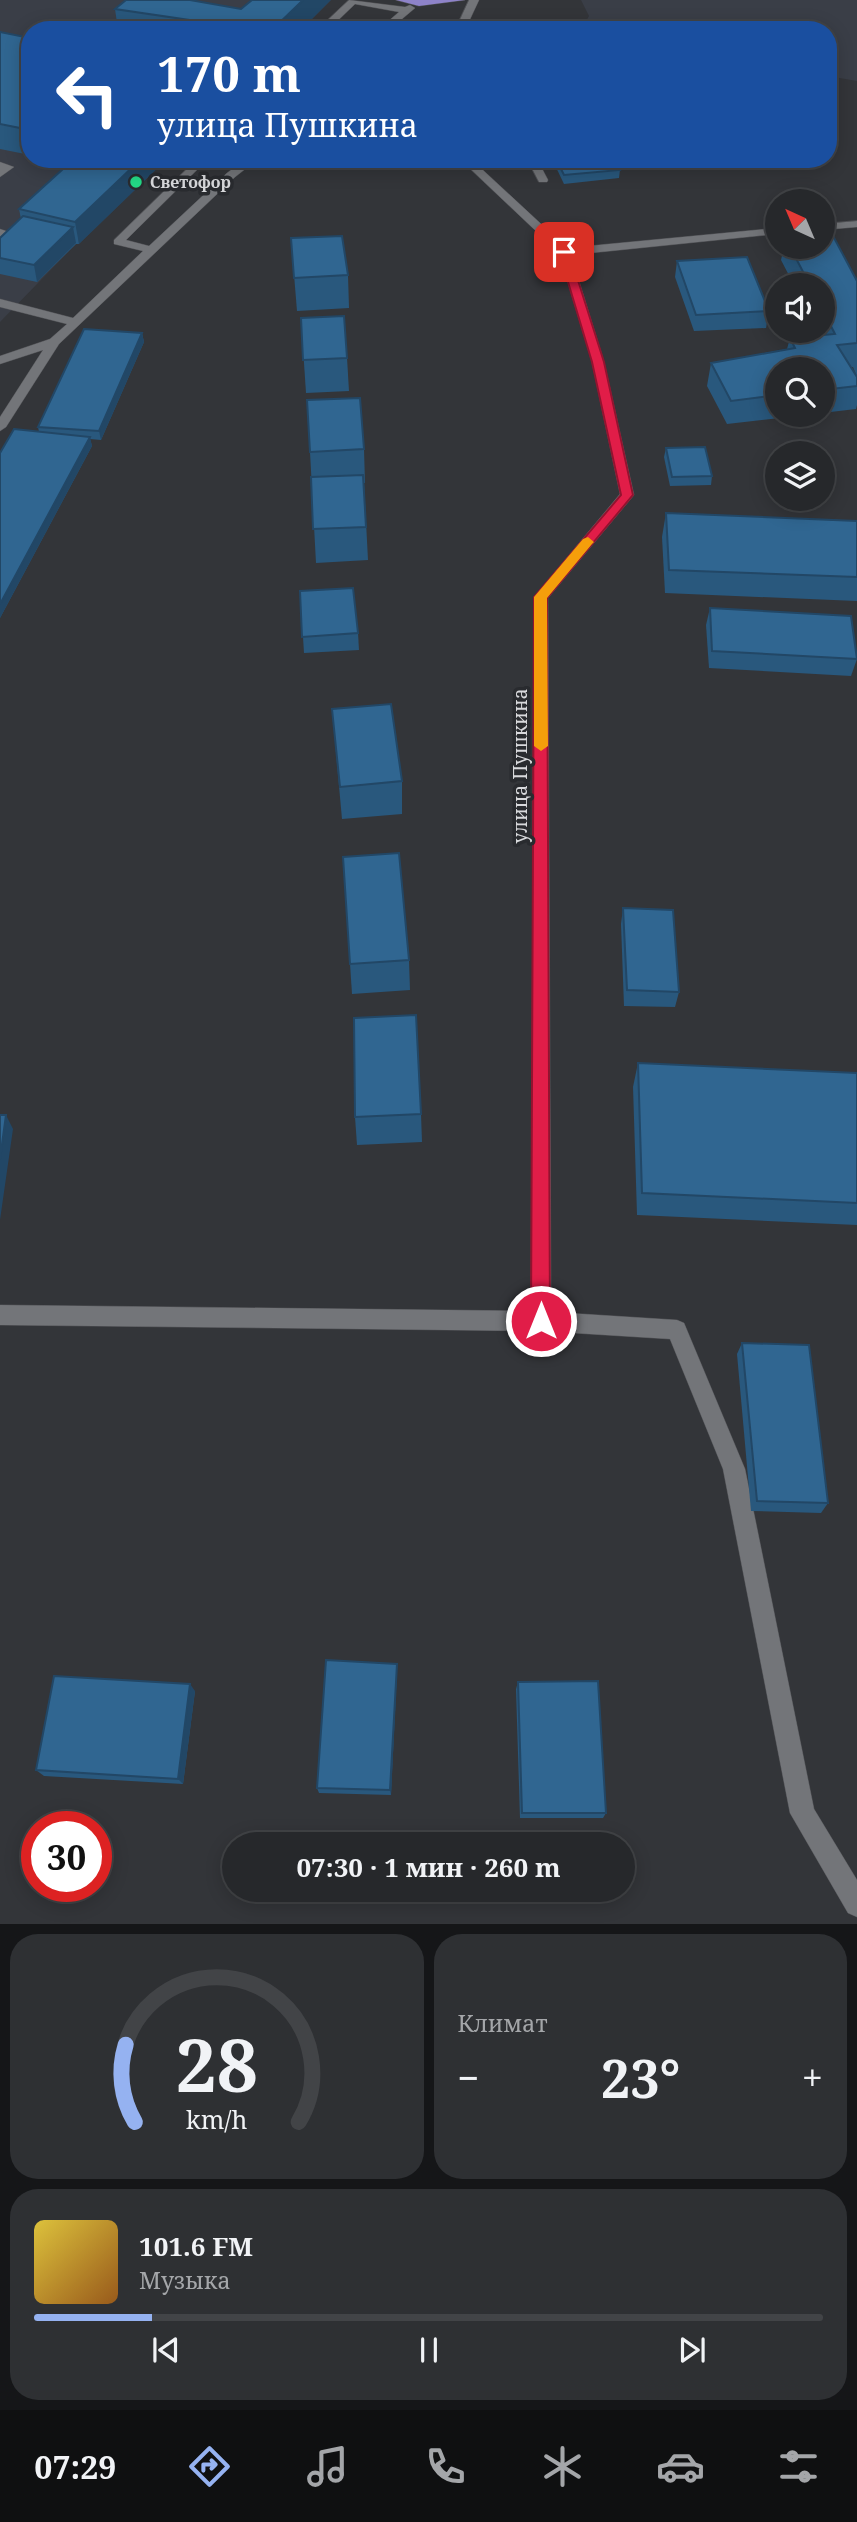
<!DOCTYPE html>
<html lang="ru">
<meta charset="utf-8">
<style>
:root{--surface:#26282b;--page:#2e3033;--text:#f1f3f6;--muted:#a4a6a9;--line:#424447;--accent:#95b2f1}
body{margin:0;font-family:"Noto Serif",serif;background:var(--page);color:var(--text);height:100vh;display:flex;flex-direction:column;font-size:26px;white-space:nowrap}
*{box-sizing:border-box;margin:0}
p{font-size:23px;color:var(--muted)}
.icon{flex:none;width:38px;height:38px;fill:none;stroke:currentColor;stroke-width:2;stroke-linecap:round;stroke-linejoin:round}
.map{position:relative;height:1924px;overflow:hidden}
.sheet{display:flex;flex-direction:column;gap:10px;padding:10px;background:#151618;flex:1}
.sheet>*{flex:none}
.banner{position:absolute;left:21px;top:21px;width:816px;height:147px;border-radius:28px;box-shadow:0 4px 18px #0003,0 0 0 2px var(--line);background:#1a4fa0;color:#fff;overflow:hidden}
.needle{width:46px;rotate:316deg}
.fabs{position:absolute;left:765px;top:189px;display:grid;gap:14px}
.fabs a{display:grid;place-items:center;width:70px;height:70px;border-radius:50%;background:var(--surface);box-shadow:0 4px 18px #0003,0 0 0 2px var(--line);font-size:35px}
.speed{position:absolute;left:21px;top:1811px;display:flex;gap:14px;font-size:35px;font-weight:700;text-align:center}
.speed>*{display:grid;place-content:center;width:91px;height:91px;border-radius:50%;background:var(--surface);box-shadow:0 4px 18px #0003,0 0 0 2px var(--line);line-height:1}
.speed .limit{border:10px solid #d22;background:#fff;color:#111}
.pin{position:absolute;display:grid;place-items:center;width:60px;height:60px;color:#fff;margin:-30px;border-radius:14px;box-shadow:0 4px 10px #0006}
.me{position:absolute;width:77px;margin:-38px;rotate:0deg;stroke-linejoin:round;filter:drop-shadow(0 0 5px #0008)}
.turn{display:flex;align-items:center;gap:24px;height:147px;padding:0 21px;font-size:32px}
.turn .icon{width:91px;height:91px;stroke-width:2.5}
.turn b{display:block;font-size:49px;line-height:60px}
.big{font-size:52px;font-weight:700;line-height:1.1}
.sheet .tile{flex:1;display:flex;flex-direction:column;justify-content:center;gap:10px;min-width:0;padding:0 24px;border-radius:28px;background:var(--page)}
.sheet .dial{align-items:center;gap:0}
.dial svg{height:182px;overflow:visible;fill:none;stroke:var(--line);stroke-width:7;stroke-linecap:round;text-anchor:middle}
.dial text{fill:var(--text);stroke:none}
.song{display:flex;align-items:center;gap:21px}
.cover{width:84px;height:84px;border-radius:10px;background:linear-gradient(135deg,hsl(50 70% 55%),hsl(30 70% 35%))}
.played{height:7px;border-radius:4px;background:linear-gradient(90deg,var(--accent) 15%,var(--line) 15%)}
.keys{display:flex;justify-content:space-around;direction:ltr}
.heat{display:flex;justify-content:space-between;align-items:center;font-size:38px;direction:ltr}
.sheet .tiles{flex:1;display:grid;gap:10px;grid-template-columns:1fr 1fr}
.tile:last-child{grid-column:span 2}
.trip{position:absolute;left:222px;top:1832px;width:413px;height:70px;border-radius:35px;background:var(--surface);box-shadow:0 4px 18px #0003,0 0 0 2px var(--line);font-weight:700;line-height:70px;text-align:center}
.tab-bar{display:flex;height:112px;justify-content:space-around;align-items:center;background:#0f1011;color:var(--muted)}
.tab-bar .icon{width:49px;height:49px}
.tab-bar .selected{color:var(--accent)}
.tab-bar b{font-size:32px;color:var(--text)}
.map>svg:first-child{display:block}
.built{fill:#3a3e47}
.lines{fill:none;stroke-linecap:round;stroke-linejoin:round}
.minor-casing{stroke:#505155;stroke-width:1}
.major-casing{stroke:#505155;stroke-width:1}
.minor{fill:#737579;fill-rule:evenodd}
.major{fill:#8e83c9;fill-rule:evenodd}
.wall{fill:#29587d}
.shaded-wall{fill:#224766}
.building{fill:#306691;stroke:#224766;stroke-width:2}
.route{fill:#e11d48;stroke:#92132f;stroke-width:2}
.slow{fill:#f59e0b}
.poi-dot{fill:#23d886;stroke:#292b2f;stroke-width:2.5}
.labels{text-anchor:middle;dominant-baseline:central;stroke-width:7;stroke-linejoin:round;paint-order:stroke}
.far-poi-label{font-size:16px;font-weight:bold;fill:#d8d9dc;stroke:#292b2f;text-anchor:start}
.street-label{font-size:19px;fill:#d8d9dc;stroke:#292b2f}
</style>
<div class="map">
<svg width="857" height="1924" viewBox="0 0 857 1924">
<rect width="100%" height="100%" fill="#333539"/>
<g class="built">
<path d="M0,0H331L301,30H30V159H167L79,244H76L0,322Z"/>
<path d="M581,0H857V81L828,76V30H590L585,23L589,16Z"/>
</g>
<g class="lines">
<defs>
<g id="minor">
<path d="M349,0L405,7L410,5L415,8L389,30H378L399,12L355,4L328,30H317Z"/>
<path d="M469,0H479L465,30H455Z"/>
<path d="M197,159H208L126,240L149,246L227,173L246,159H258L235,177L59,344L6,427L0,431V417L43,350L0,364V356L50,339L67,324L0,307V299L73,318L143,251L114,244V240Z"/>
<path d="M460,159H471L567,248L777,228V234L571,255L604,362L634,495L548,598L551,1312L677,1320L684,1323L745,1469L814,1809L857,1880V1917L848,1913L790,1813L723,1469L670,1339L541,1331L0,1325V1305L531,1311L534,597L620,494L592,362L559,253Z"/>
<path d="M527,159H537L548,180L547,182H539Z"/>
<path d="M0,162L14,167L0,177Z"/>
<path d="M857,221V227L822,230V224Z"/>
<path d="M0,229L15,234L0,246Z"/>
</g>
<path id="major" d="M396,0H465L419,6Z"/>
</defs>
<use href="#minor" class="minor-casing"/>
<use href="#major" class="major-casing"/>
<use href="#minor" class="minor"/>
<use href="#major" class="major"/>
</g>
<g class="wall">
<path d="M115,9L301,30H118Z"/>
<path d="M0,32L30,38V155L0,149Z"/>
<path d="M74,159L79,244H76L37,282L0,274V238L21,219L19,209Z"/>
<path d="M552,159H615L620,170L619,178L564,184Z"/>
<path d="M655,159H687V160L658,163Z"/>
<path d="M291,238L348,275L349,308L297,311Z"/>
<path d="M784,247H822L857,281V377L853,367H850L857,377V405L856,409L822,413V369H777V415H806L727,424L707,386L711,363L787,349L790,338L819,336L816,331H822V285H794L781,260Z"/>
<path d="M677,261L769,311L766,328L694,331L675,277Z"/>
<path d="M301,318L347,358L349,391L306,393Z"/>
<path d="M142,333L144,342L101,440L90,439L92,446L0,618V453L39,432L38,427Z"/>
<path d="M666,448L712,476L711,485L670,486L664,457Z"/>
<path d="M364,449L365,483H364L368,560L316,563L310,452Z"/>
<path d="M666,513L857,521V601L665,593L662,537Z"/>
<path d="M300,591L358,633L359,650L304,653Z"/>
<path d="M710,608L857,659L851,676L709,668L706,625Z"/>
<path d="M332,709L402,781V814L342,819Z"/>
<path d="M343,857L409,960L410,990L352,994Z"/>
<path d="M623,908L679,992L675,1007L624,1006L621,924Z"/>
<path d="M638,1063L857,1073V1225L637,1215L633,1087Z"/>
<path d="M421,1114L422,1142L357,1145L355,1117Z"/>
<path d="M742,1343L828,1503L821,1513L751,1511L737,1354Z"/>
<path d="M397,1664V1671L391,1795L319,1793L317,1788Z"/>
<path d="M518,1682L606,1813L603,1818H520L516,1689Z"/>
<path d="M195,1691L183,1784L44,1776L36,1770Z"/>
</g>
<g class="shaded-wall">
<path d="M303,0H331L301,30H272Z"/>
<path d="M141,159H167L79,244L75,222Z"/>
<path d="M73,227L76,243L37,282L34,265Z"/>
<path d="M142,333L144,342L101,440L99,431Z"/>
<path d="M90,437L92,446L0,618V604Z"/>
<path d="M6,1115L13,1129L0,1220V1159Z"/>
<path d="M397,1664V1671L391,1795L390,1790Z"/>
<path d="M190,1684L195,1691L183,1784L178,1779Z"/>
</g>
<g class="building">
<path d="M126,0H190L241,9L252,0H303L272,30H195L203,22L115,9Z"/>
<path d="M547,25L549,30H496L495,28Z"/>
<path d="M0,32L30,38V130L0,124Z"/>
<path d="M74,159H141L75,222L19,209Z"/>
<path d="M556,159H615L620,170L564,175Z"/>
<path d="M23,216L73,227L34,265L0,258V238Z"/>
<path d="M832,234L857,281V343L837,345L857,377V386L822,390V369H777V395L731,401L711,363L795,348L790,338L835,334L822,309V285H810L790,247H822V235Z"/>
<path d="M342,236L348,275L294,278L291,238Z"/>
<path d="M747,257L769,311L696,315L677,261Z"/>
<path d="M344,316L347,358L303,360L301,318Z"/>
<path d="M84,329L142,333L99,431L38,427Z"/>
<path d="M360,398L364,449L310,452L307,400Z"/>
<path d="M14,429L90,437L0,604V453Z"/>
<path d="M705,447L712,476L672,477L666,448Z"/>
<path d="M363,475L366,527L313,529L311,477Z"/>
<path d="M666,513L857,521V577L669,570Z"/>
<path d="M353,588L358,633L302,637L300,591Z"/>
<path d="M710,608L851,616L857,659L712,651Z"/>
<path d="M391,704L402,781L340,787L332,709Z"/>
<path d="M399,853L409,960L350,964L343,857Z"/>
<path d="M623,908L673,910L679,992L627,990Z"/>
<path d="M416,1015L421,1114L355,1117L354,1018Z"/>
<path d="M638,1063L857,1073V1203L642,1193Z"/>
<path d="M0,1115H6L0,1159Z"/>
<path d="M742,1343L809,1345L828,1503L757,1501Z"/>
<path d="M326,1660L397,1664L390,1790L317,1788Z"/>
<path d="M54,1676L190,1684L178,1779L36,1770Z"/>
<path d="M598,1681L606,1813H522L518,1682Z"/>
</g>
<path class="route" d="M564,249L569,252L604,362L633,495L547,598L550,1321L547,1327L541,1330L534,1327L531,1321L534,597L621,495L592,362L559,252Z"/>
<path class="slow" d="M588,537L594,542L592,544L547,598L548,746L541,751L534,746V597L583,539Z"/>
<circle class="poi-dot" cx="136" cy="182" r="7"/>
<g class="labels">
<g class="far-poi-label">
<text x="150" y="182">Светофор</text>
</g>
<g class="street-label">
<text transform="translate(520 766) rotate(-90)">улица Пушкина</text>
</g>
</g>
</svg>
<div class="fabs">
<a><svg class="needle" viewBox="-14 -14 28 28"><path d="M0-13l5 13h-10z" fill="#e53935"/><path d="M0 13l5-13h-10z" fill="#a4a6a9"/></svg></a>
<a><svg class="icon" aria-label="sound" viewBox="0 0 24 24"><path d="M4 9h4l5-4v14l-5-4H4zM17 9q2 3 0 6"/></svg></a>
<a><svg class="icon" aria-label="search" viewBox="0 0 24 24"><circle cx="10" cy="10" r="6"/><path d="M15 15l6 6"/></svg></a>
<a><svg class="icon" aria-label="layers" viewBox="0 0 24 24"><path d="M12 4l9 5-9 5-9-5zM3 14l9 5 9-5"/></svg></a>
</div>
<div class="speed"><div class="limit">30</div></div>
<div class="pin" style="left:564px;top:252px;background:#d93025"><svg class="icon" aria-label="arrive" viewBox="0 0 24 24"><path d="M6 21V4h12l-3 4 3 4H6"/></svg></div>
<svg class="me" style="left:541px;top:1321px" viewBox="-20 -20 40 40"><circle r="17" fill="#e11d48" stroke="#fff" stroke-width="3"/><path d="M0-11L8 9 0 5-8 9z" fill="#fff"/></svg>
<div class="trip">07:30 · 1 мин · 260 m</div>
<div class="banner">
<div class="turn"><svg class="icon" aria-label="left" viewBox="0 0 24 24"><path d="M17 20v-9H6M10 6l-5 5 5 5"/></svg><div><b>170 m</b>улица Пушкина</div></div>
</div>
</div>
<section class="sheet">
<div class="tiles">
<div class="tile dial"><svg viewBox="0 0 100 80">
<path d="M14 69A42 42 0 1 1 86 69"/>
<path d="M14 69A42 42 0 0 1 10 35" stroke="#95b2f1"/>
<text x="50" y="56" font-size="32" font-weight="700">28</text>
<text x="50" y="72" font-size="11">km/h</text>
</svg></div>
<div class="tile"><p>Климат</p>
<div class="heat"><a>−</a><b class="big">23°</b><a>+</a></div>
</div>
<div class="tile">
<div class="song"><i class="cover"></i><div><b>101.6 FM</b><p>Музыка</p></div></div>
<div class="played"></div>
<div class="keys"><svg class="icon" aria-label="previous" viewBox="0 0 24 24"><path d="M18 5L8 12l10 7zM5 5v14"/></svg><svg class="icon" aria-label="pause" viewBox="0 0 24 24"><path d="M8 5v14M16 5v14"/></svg><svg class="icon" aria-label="next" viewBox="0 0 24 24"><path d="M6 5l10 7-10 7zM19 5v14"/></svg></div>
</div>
</div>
</section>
<nav class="tab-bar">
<b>07:29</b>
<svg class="icon selected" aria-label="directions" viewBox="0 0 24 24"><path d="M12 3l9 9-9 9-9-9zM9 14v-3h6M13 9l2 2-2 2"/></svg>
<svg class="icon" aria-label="music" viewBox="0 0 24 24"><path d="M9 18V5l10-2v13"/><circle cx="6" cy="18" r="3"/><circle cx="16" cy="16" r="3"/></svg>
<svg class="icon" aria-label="phone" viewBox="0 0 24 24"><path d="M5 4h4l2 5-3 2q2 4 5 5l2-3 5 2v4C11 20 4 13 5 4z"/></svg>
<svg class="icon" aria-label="climate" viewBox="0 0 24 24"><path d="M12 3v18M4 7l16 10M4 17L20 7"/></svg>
<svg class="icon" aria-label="car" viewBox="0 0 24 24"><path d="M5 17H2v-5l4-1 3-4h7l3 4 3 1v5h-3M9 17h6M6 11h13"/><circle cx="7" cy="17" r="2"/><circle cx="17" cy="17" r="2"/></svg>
<svg class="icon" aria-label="filters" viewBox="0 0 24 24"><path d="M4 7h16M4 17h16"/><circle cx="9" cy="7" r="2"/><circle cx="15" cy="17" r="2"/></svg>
</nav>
